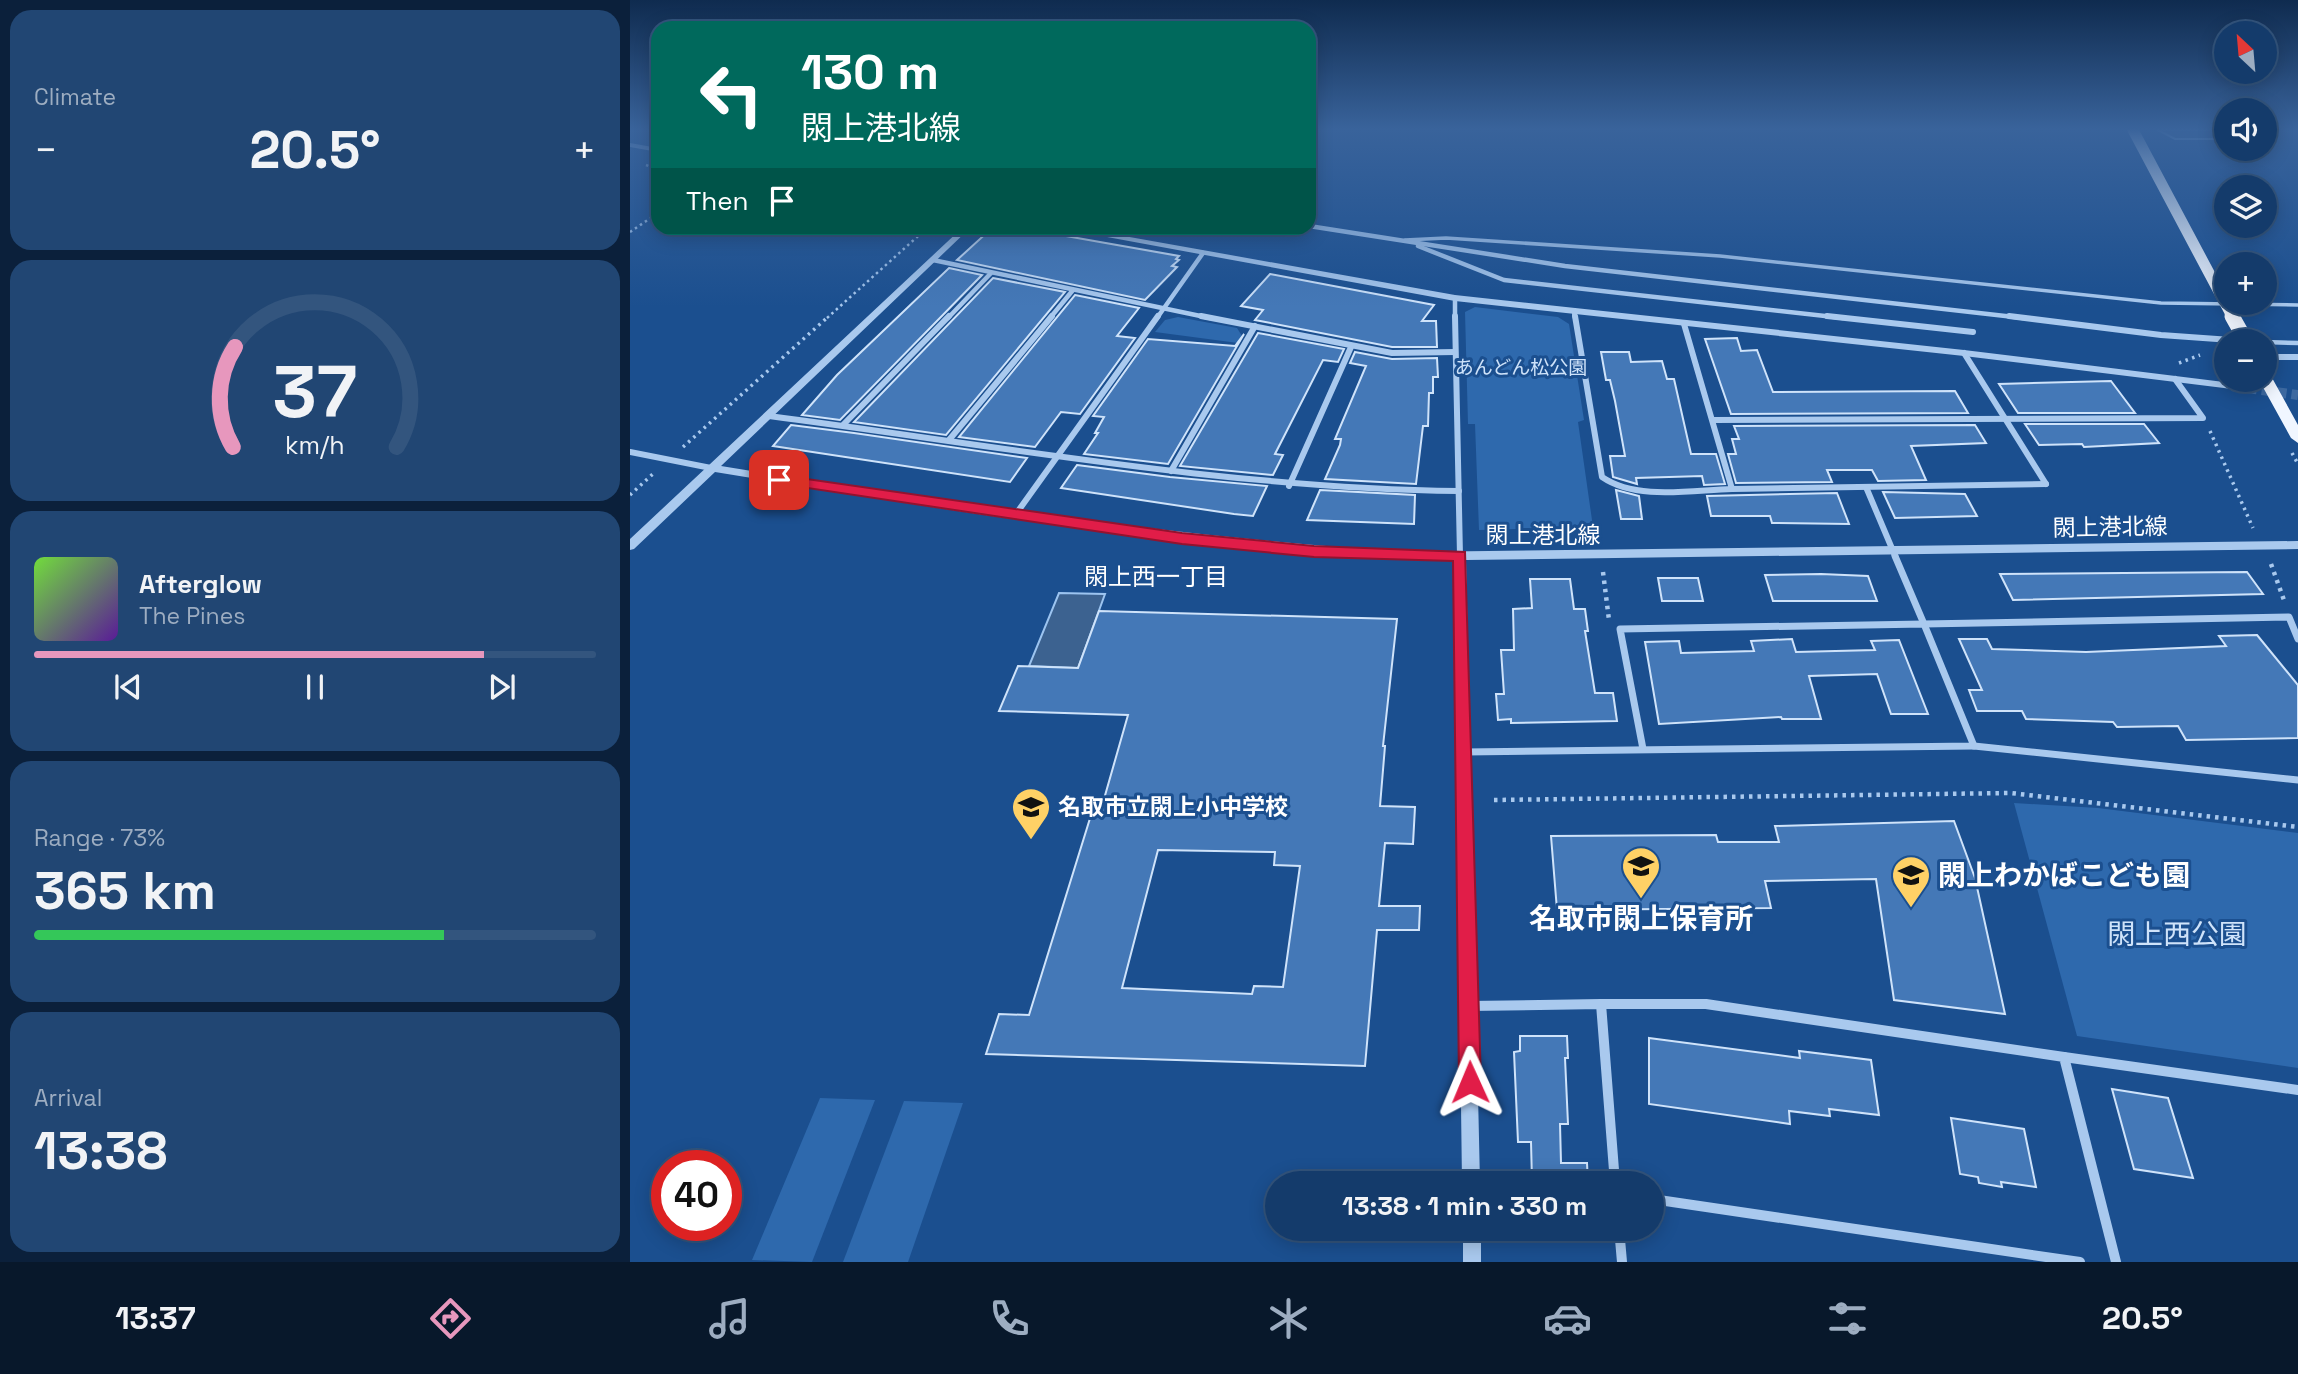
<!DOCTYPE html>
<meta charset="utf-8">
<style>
:root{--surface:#143b6b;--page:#214673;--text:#f1f3f6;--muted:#9dadc1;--line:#33557e;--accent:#e797bd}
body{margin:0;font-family:"Space Grotesk","Noto Sans JP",sans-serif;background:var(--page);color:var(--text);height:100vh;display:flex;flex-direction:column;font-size:26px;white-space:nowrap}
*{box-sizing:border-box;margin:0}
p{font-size:23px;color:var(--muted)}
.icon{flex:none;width:38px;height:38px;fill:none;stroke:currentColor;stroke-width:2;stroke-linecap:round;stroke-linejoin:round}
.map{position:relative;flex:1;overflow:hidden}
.drawer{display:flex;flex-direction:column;gap:10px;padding:10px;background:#0b203b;width:630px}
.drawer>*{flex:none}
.hud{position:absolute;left:21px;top:21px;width:665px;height:214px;border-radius:21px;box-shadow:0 4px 18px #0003,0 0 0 2px var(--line);background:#00695c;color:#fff;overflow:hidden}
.needle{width:46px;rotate:334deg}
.buttons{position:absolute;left:1584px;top:21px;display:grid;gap:14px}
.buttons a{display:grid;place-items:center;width:63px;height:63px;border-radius:50%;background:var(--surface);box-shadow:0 4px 18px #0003,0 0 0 2px var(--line);font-size:35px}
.speed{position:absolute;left:21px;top:1150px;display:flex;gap:14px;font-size:35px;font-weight:700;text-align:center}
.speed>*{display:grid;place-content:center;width:91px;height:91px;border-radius:50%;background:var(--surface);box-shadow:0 4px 18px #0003,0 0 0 2px var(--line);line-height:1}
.speed .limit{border:10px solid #d22;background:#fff;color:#111}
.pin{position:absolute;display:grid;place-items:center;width:60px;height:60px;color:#fff;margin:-30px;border-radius:14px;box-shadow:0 4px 10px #0006}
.me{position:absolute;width:77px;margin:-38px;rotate:359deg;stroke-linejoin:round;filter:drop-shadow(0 0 5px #0008)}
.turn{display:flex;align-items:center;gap:24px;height:147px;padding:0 35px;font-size:32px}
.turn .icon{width:91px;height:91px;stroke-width:2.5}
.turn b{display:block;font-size:49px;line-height:60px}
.then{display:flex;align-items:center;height:66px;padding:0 35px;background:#0003;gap:14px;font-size:26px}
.big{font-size:52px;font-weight:700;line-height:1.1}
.drawer .widget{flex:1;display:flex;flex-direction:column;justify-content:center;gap:10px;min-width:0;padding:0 24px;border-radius:21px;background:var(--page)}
.drawer .dial{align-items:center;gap:0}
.dial svg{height:182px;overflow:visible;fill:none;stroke:var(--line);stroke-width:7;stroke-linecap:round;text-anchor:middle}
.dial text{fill:var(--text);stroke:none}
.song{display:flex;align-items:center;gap:21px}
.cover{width:84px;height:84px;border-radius:10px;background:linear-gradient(135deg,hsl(100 70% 55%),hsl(270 70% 35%))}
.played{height:7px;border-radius:4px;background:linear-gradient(90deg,var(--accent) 80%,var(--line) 80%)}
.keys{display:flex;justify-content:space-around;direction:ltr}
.heat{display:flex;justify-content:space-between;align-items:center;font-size:38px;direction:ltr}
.charge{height:10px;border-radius:5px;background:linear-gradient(90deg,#34c759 73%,var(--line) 0)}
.trip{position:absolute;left:635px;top:1171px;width:399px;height:70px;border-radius:35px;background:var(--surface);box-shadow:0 4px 18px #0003,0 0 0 2px var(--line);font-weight:700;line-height:70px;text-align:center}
.tab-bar{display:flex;height:112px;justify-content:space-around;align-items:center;background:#08182b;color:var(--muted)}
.tab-bar .icon{width:49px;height:49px}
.tab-bar .selected{color:var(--accent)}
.tab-bar b{font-size:32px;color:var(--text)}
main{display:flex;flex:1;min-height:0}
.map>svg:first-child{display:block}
.green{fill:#2e69ad}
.water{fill:#3c6290;stroke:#9cc4f0;stroke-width:2}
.building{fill:#4478b7;stroke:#cfe3fa;stroke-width:2;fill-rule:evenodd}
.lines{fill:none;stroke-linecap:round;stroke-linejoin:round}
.tertiary-tunnel{stroke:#3d69a0;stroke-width:10;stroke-dasharray:10 5;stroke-linecap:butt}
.path-far2{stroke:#a9c9ee;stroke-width:2.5;stroke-dasharray:2.5 3.5;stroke-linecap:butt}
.path-far1{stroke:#a9c9ee;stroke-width:3.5;stroke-dasharray:2.5 4.5;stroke-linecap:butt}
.path{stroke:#a9c9ee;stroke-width:4.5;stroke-dasharray:3.5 5;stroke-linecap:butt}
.service-far1{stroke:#a9c9ee;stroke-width:3.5}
.service{stroke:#a9c9ee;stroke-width:4.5}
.minor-far3{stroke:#a9c9ee;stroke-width:4.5}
.minor-far2{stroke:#a9c9ee;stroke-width:6}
.minor-far1{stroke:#a9c9ee;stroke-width:7}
.minor{stroke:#a9c9ee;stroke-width:10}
.tertiary{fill:#a9c9ee;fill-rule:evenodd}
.primary{fill:#f0f6ff;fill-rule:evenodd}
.primary-bridge-far1{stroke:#f0f6ff;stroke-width:11}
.primary-bridge{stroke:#f0f6ff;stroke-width:15}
.route{fill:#e11d48;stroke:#92132f;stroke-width:2}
.labels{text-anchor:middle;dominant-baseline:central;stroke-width:6;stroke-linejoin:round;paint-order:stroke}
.far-park-label{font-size:19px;fill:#cfe3fa;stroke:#1b4f8f}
.street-label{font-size:23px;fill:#fff;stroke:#1b4f8f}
.poi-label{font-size:23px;font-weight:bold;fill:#fff;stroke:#1b4f8f;text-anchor:start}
.neighbourhood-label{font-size:24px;fill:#fff;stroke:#1b4f8f}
.near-poi-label{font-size:28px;font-weight:bold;fill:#fff;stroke:#1b4f8f;text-anchor:start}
.near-park-label{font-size:28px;fill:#cfe3fa;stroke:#1b4f8f}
</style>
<main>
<section class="drawer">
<div class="widget"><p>Climate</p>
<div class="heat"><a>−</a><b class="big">20.5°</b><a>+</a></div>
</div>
<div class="widget dial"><svg viewBox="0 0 100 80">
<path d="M14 69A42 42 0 1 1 86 69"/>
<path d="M14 69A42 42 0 0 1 15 25" stroke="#e797bd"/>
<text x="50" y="56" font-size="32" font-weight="700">37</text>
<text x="50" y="72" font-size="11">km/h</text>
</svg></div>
<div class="widget">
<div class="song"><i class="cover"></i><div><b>Afterglow</b><p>The Pines</p></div></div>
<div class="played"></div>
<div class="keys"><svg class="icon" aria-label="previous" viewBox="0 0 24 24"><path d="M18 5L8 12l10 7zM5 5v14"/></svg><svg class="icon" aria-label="pause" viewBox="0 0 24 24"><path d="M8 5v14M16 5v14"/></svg><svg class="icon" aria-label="next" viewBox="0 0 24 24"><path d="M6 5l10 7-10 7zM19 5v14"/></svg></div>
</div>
<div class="widget"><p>Range · 73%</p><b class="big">365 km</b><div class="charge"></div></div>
<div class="widget"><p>Arrival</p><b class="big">13:38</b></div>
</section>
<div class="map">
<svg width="1668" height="1262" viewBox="0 0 1668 1262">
<rect width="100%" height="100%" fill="#1b4f8f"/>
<g class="green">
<path d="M845,307L928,317L939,324L954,420L948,422L963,527L849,530L845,424H838L835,312Z"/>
<path d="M548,317L607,328L612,336L608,343L525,332L535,320Z"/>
<path d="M1384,803L1468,808L1668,833V1068L1447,1036Z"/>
<path d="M190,1098L245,1100L182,1262L122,1260Z"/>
<path d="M274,1101L333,1103L278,1262H213Z"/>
</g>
<g class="water">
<path d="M1528,130H1596V139H1545Z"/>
<path d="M429,593L475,594L448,668L399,666Z"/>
</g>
<g class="building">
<path d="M362,228L419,233L549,256L546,259L549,260L542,266L547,267L515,300L327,260Z"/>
<path d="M319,268L352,275L210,420L172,415L207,375Z"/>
<path d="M640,274L804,305L792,321H806L807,347H762L625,320L633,310L611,306Z"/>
<path d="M363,278L435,292L316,435L224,422Z"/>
<path d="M445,295L509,308L487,336L505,338L450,414L431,412L405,447L329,437Z"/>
<path d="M628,333L714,349L708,362L693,360L645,454L653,455L643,475L550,466Z"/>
<path d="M614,334L538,464L454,454L468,433H465L474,417L463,416L518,339L605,346Z"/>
<path d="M1107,338L1111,351L1127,350L1143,392L1325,391L1338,413L1101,414L1075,339Z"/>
<path d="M725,352L762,359L807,358L808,377H803V393H799L798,426H793L786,484L695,479L710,445L711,439H705L736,366L720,363Z"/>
<path d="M971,352H999L1001,362L1032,361L1037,379H1044L1061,454H1086L1095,484L1074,485L1072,476L1006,478L1007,484L983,477L980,456H995L985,401L980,380H976Z"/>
<path d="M1481,381L1505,413H1388L1369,384Z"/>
<path d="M1395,424H1514L1529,443L1454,447L1452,444L1409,445Z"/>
<path d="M161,425L224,433L397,458L380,482L143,446Z"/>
<path d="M1345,425L1356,443L1281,446L1296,480L1248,481L1242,470H1197L1202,482L1106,483L1098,454H1106L1102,439H1109L1104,426Z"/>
<path d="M447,465L540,477L637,486L623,516L604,514L431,488Z"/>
<path d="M690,490L785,495L784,524L677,520Z"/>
<path d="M986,490L1009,496L1012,519H991Z"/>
<path d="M1253,492L1335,494L1347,516L1265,518Z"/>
<path d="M1207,493L1219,524L1142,523L1140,516H1081L1077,496Z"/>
<path d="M1617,572L1633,594L1383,600L1370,574Z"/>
<path d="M1191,574L1238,576L1247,601H1143L1135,575Z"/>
<path d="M1028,578H1068L1073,601H1032Z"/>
<path d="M900,579H940L944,609H955L958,631H955L965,693H983L987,721L881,723V719L868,720L866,694H874L871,650H884L883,609L902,608Z"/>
<path d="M469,611L767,619L753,746H755L750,806L785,807L783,844L755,843L749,906H790L789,930H747L735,1066L356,1054L369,1014L399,1015L466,799H474L498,715L369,711L388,666L448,668ZM528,850L645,852L644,865L670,866L653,987L624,986L622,994L492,988Z"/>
<path d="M1627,635L1668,685V738L1556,740L1548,726L1487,727L1483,722L1396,719L1392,711H1347L1339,690H1352L1329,639H1357L1362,649L1456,652L1596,646L1589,636Z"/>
<path d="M1162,639L1166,652L1245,650L1241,641L1269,640L1298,714H1261L1247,674L1179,676L1191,719H1152L1151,717L1029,724L1015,642L1049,641L1051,653L1124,651L1121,641Z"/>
<path d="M1324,821L1345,878L1375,1014L1264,1000L1246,879L1135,881L1141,908L927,910L921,836L1086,835L1088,842H1149L1145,826Z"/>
<path d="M890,1036H937L938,1058H935L938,1124H930L931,1163H957L958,1183L902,1181L901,1142H888L884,1052L890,1051Z"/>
<path d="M1019,1038L1170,1058L1169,1051L1241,1060L1249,1115L1199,1109L1200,1116L1159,1111L1160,1124L1019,1104Z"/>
<path d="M1482,1089L1538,1098L1563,1178L1504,1169Z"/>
<path d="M1321,1118L1394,1129L1406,1187L1371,1182L1372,1187L1349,1183L1348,1177L1330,1174Z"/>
</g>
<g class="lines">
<path class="tertiary-tunnel" d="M1602,386L1668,395"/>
<g class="path-far2">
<path d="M16,165L28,170"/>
<path d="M0,232L28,213"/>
<path d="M197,318L297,228"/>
</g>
<g class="path-far1">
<path d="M1549,363L1570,355"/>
<path d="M1580,431L1623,528"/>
<path d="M53,447L199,316"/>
<path d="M1662,453L1668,464"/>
<path d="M0,495L25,472"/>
</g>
<g class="path">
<path d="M1641,564L1655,603"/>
<path d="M973,572L979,620"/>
<path d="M864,800L1381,793L1668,827"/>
</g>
<path class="service-far1" d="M775,240L816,238L1090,256L1531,303L1668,305"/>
<path class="service" d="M1634,342L1668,343"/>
<g class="minor-far3">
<path d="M679,226L935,266L1393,318"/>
<path d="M788,246L874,280L1213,318"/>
<path d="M303,260L580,318"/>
<path d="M825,298V318"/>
<path d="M944,312L945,318"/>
<path d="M318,318L361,273"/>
<path d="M420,318L443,290"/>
<path d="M527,318L573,253"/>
</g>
<g class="minor-far2">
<path d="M571,316L762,353L825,352"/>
<path d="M825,316L830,556"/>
<path d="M945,316L972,477C1007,501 1062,490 1102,489L1054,324"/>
<path d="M1197,316L1343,332"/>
<path d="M1379,316L1531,335L1615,341"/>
<path d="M1334,353L1416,484"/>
<path d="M1634,357H1668"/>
<path d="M139,416C369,446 596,488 829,491"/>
<path d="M1083,420L1573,418L1545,379"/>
<path d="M213,425L319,316"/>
<path d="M319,440L422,316"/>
<path d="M0,452L81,468"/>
<path d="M541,471L625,326"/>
<path d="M659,486L721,347"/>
<path d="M1236,487L1266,558"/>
<path d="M1102,489L1416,484"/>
<path d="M386,514L528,316"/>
</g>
<g class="minor-far1">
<path d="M1265,556L1294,624L1659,617L1668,639"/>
<path d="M1344,746L1668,780"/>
<path d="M835,752L1344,746L1294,624L990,629L1013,749"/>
</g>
<g class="minor">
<path d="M971,1004H1076L1434,1057L1486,1262"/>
<path d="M839,1006L971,1004L985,1183"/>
<path d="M1434,1057L1668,1090"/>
<path d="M1022,1199L1450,1262"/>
<path d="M989,1228L992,1262"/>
</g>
<g class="tertiary">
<path d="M0,143L28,148V152L0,147Z"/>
<path d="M332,228H340L91,466C321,503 550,538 782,552L1668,541V549L836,560L850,1183H832L824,560C736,561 648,552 561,542C401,524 243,498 85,472L4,549L0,550V539Z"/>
<path d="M435,228H449L825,295L1334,350L1602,383L1607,386L1602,389L1334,356L825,301L439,230Z"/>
<rect x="833" y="1228" width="18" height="34"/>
</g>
<path class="primary" d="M1634,372L1641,376L1668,425V443L1661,438L1629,380H1634Z"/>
<path class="primary-bridge-far1" d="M1503,130L1603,318"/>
<path class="primary-bridge" d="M1602,316L1611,332"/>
</g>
<linearGradient id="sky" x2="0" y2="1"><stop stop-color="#0f2b4f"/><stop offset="0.42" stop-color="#39639b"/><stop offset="1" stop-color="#39639b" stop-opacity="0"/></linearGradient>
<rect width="1668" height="307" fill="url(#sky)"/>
<path class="route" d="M149,475L552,533L684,546L835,552L851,1082L848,1090L840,1093L832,1090L829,1082L823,561L684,557L552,544L144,483V476Z"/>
<defs>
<symbol id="school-pin" viewBox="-11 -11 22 30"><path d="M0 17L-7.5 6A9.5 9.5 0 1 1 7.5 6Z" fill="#ffd166" stroke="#1b4f8f"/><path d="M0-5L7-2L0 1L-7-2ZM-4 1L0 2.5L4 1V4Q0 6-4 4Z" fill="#111"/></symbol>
</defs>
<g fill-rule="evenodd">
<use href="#school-pin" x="379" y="785" width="44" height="60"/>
<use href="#school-pin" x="989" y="844" width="44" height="60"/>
<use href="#school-pin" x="1259" y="853" width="44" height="60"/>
</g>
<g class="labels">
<g class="far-park-label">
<text x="891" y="367">あんどん松公園</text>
</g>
<g class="street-label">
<text transform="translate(1480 527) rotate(-1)">閖上港北線</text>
<text x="913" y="535">閖上港北線</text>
</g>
<g class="poi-label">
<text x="428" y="807">名取市立閖上小中学校</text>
</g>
<g class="neighbourhood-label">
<text x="526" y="576">閖上西一丁目</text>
</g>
<g class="near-poi-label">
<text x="1308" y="875">閖上わかばこども園</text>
<text x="1011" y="918" text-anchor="middle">名取市閖上保育所</text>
</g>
<g class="near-park-label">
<text x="1547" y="934">閖上西公園</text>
</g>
</g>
</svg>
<div class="buttons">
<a><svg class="needle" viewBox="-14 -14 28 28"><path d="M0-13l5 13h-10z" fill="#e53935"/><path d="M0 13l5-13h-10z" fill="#9dadc1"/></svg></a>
<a><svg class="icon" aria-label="sound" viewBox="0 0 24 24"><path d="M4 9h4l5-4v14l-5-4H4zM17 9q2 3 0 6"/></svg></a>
<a><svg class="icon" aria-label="layers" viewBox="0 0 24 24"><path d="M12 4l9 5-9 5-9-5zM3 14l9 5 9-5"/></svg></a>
<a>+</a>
<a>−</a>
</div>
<div class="speed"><div class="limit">40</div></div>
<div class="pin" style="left:149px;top:480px;background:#d93025"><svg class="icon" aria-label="arrive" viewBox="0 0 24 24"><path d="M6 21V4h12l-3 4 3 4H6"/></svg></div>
<svg class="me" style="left:840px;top:1082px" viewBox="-20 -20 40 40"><path d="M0-17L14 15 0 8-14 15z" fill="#e11d48" stroke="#fff" stroke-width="4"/></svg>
<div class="trip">13:38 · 1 min · 330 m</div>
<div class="hud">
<div class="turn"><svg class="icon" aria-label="left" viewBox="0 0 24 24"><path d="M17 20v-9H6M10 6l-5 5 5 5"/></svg><div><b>130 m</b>閖上港北線</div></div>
<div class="then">Then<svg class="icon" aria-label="arrive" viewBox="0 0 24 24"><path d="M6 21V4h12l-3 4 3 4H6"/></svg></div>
</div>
</div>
</main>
<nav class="tab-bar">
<b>13:37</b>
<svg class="icon selected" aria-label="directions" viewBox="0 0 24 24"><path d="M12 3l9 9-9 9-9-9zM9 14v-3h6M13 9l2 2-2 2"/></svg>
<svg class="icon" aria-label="music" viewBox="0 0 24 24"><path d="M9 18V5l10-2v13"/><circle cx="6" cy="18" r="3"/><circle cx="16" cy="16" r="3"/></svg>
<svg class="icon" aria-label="phone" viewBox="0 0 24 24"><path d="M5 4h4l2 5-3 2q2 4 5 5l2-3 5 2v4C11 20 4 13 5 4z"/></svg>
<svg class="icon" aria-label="climate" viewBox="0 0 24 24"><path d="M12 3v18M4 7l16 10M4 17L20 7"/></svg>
<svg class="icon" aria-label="car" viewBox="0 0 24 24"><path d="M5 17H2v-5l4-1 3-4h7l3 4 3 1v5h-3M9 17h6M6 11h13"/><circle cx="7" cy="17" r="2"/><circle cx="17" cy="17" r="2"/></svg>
<svg class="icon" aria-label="filters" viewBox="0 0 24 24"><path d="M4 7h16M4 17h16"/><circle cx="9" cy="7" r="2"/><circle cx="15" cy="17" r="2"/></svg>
<b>20.5°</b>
</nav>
